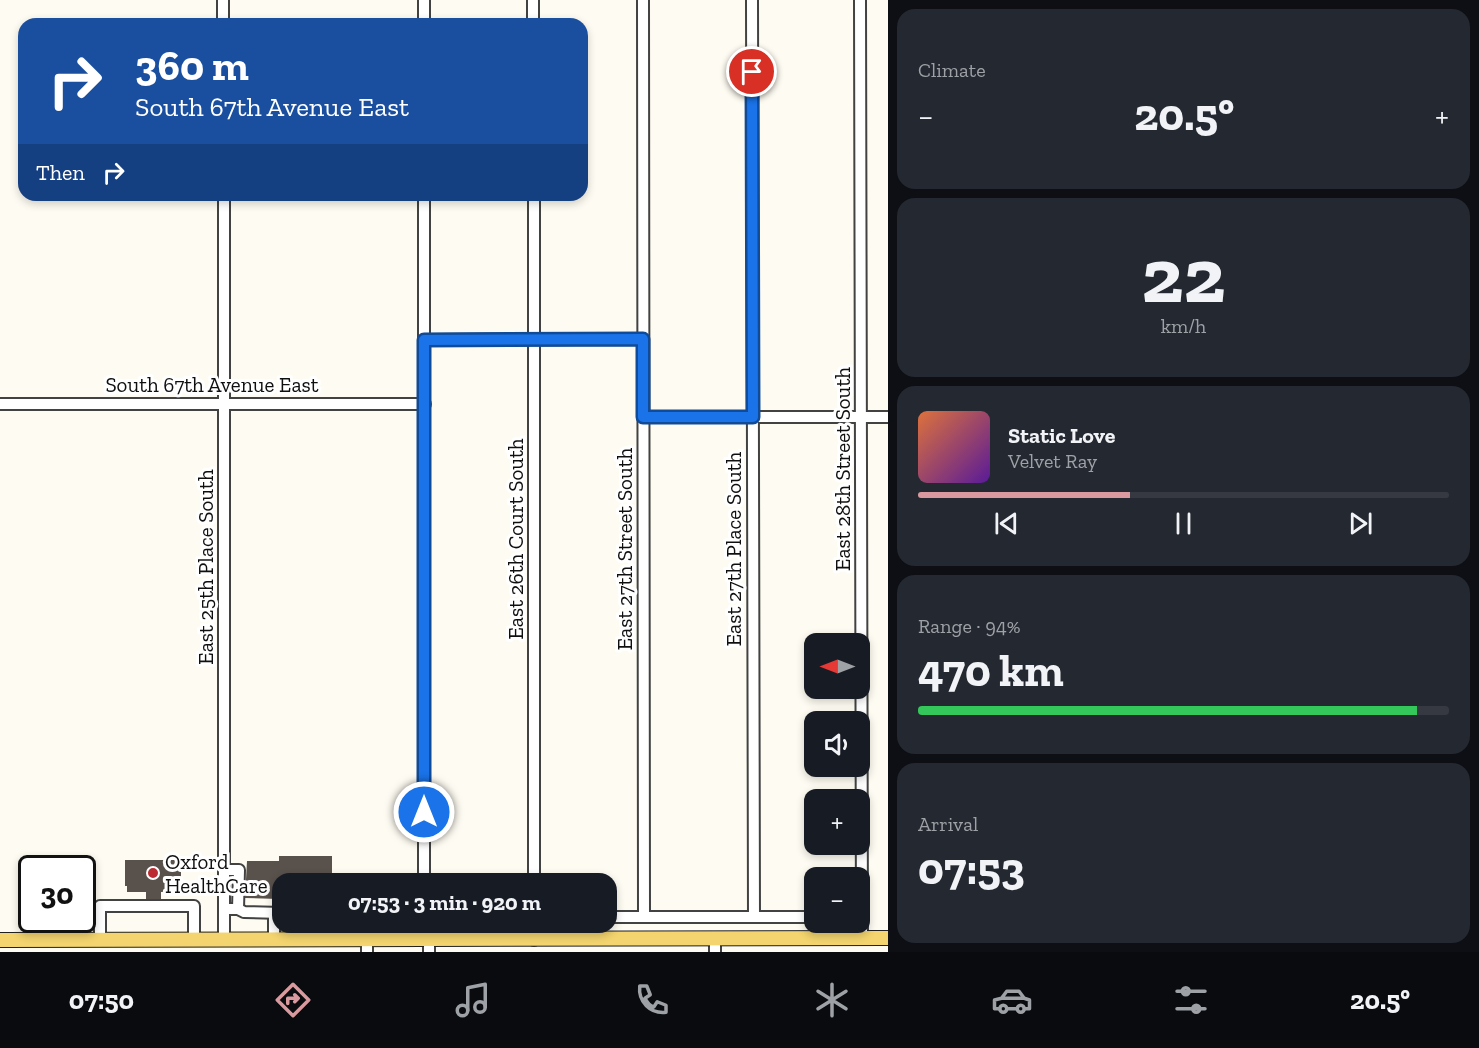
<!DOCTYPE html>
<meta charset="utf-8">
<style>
:root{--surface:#171b24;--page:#242831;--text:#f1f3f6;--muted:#9ea1a6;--line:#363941;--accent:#d9999e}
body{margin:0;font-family:"Zilla Slab",serif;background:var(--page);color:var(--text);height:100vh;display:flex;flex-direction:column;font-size:22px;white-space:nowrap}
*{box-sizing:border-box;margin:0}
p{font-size:20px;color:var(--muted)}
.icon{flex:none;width:33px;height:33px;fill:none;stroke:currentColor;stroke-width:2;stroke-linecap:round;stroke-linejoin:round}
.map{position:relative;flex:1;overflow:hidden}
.sheet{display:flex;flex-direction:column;gap:9px;padding:9px;background:#0d0f14;width:591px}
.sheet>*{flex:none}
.guide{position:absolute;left:18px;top:18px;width:570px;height:183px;border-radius:18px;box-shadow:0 3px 9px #0003;background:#1a4fa0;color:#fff;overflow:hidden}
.needle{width:39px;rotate:270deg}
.controls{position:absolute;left:804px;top:633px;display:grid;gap:12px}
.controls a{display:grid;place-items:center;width:66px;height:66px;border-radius:12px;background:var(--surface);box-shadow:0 3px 9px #0003;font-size:30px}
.speed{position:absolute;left:18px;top:855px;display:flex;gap:12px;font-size:30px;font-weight:700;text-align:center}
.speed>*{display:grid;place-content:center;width:78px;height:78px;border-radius:50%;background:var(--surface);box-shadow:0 3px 9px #0003;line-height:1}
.speed .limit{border:3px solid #111;border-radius:9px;background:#fff;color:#111}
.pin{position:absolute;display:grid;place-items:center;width:51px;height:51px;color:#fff;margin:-26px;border:3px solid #fff;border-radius:50%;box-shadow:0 2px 6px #0007}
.me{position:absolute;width:66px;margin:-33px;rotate:0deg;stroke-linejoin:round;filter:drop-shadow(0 0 4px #0008)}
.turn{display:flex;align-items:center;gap:21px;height:126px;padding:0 18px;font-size:27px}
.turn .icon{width:78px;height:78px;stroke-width:2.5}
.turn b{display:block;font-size:42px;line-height:51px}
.then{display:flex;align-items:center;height:57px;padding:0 18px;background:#0003;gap:12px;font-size:22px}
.big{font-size:45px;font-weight:700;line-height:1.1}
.sheet .widget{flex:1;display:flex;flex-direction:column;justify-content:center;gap:9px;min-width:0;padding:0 21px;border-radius:18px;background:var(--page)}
.sheet .dial{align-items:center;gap:0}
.dial b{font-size:78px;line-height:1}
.song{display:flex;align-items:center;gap:18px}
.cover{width:72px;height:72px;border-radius:9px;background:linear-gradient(135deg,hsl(20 70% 55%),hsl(270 70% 35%))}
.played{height:6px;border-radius:3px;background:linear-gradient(90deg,var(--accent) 40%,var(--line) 40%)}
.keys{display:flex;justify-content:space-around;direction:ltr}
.heat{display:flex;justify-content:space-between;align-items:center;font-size:33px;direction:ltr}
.charge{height:9px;border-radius:4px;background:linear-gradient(90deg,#34c759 94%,var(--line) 0)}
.trip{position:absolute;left:272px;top:873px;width:345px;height:60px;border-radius:18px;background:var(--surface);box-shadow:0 3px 9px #0003;font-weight:700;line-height:60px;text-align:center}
.tab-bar{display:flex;height:96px;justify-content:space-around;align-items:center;background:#090b0e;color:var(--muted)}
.tab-bar .icon{width:42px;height:42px}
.tab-bar .active{color:var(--accent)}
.tab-bar b{font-size:27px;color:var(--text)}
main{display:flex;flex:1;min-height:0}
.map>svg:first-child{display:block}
.building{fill:#58514c}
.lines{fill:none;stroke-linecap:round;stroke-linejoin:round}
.minor-casing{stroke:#424242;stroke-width:14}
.major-casing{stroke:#202020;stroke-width:16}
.minor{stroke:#fff;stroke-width:10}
.major{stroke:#f3d46e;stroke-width:14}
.route-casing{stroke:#114b97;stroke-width:15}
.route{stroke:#1a73e8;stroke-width:10}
.poi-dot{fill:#bb2c32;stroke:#fff;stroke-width:2}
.labels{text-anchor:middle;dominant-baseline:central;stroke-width:6;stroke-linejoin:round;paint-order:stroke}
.street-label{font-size:21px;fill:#0f0f0f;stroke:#fff}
.poi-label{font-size:21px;fill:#0f0f0f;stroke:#fff;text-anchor:start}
</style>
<main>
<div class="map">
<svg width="888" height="952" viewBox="0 0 888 952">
<rect width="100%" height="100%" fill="#fefcf2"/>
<g class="building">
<path d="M279,856H332V884H282V897L279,899L245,898L247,861H279Z"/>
<path d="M125,860H181V886H179V892H161V900H146V892H127V886H125Z"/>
</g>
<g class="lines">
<defs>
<g id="minor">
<path d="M223,0V24"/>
<path d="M424,0V24"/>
<path d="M533,0V24"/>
<path d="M643,0L644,917"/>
<path d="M752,0L754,917"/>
<path d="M860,0L862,938"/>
<path d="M224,195V940"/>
<path d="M534,195V884"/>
<path d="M425,340L643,339"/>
<path d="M0,404H425"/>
<path d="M643,417H888"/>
<path d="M225,870H239L238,909"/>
<path d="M424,884V195"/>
<path d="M225,909H238L244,912L282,913"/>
<path d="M274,913V940"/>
<path d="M606,917H814"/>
<path d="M347,922V940"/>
<path d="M534,922V940"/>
<path d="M100,940V906H194V940"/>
<path d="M367,940V952"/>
<path d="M429,940V952"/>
<path d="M715,940V952"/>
</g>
<path id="major" d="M0,940L888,938"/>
</defs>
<use href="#minor" class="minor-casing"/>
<use href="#major" class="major-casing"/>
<use href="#minor" class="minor"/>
<use href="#major" class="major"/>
</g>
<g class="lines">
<defs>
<path id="route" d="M424,812V340L643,339V417H753L752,72"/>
</defs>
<use href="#route" class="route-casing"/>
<use href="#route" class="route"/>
</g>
<circle class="poi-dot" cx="153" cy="873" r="6"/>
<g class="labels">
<g class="street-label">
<text x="212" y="384">South 67th Avenue East</text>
<text transform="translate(842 469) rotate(-90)">East 28th Street South</text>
<text transform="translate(515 539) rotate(-90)">East 26th Court South</text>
<text transform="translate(624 549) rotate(-90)">East 27th Street South</text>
<text transform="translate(733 549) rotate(-90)">East 27th Place South</text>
<text transform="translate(205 567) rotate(-90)">East 25th Place South</text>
</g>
<g class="poi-label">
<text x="165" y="861">Oxford<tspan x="165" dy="24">HealthCare</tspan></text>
</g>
</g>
</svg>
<div class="controls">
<a><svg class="needle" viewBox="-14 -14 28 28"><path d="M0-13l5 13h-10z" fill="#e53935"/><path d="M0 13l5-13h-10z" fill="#9ea1a6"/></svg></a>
<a><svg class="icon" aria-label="sound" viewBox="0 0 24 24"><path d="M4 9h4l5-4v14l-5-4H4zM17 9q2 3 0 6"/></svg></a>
<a>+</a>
<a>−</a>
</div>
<div class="speed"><div class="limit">30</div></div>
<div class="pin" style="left:752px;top:72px;background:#d93025"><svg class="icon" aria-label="arrive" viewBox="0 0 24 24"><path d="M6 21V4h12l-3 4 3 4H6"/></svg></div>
<svg class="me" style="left:424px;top:812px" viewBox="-20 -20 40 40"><circle r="17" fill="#1a73e8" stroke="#fff" stroke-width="3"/><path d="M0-11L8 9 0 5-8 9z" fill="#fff"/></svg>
<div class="trip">07:53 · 3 min · 920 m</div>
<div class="guide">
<div class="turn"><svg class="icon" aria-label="right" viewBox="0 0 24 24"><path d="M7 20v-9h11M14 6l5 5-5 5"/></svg><div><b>360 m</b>South 67th Avenue East</div></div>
<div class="then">Then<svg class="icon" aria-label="right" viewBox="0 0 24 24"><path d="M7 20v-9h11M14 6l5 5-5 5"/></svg></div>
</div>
</div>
<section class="sheet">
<div class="widget"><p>Climate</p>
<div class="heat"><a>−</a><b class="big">20.5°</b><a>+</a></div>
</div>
<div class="widget dial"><b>22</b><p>km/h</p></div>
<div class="widget">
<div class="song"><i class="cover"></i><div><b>Static Love</b><p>Velvet Ray</p></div></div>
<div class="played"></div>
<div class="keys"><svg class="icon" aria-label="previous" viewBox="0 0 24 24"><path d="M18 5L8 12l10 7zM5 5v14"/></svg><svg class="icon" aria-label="pause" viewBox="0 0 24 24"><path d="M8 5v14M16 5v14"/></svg><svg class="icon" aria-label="next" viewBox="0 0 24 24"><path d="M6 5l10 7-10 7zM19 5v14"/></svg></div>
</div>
<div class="widget"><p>Range · 94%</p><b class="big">470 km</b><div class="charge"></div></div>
<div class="widget"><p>Arrival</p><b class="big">07:53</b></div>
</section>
</main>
<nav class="tab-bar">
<b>07:50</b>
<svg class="icon active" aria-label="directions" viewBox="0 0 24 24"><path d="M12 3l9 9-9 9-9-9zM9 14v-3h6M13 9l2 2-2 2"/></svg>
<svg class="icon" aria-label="music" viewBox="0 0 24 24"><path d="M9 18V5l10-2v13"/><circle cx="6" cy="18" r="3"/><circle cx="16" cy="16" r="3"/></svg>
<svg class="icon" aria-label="phone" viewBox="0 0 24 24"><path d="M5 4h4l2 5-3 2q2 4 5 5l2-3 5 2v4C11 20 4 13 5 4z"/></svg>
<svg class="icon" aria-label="climate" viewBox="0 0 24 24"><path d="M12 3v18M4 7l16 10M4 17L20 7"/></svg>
<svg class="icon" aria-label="car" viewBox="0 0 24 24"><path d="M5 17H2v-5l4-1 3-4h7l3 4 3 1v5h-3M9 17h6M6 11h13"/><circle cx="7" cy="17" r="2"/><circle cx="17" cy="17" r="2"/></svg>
<svg class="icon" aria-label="filters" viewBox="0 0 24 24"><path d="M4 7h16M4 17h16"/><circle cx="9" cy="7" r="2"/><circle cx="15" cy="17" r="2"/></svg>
<b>20.5°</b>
</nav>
